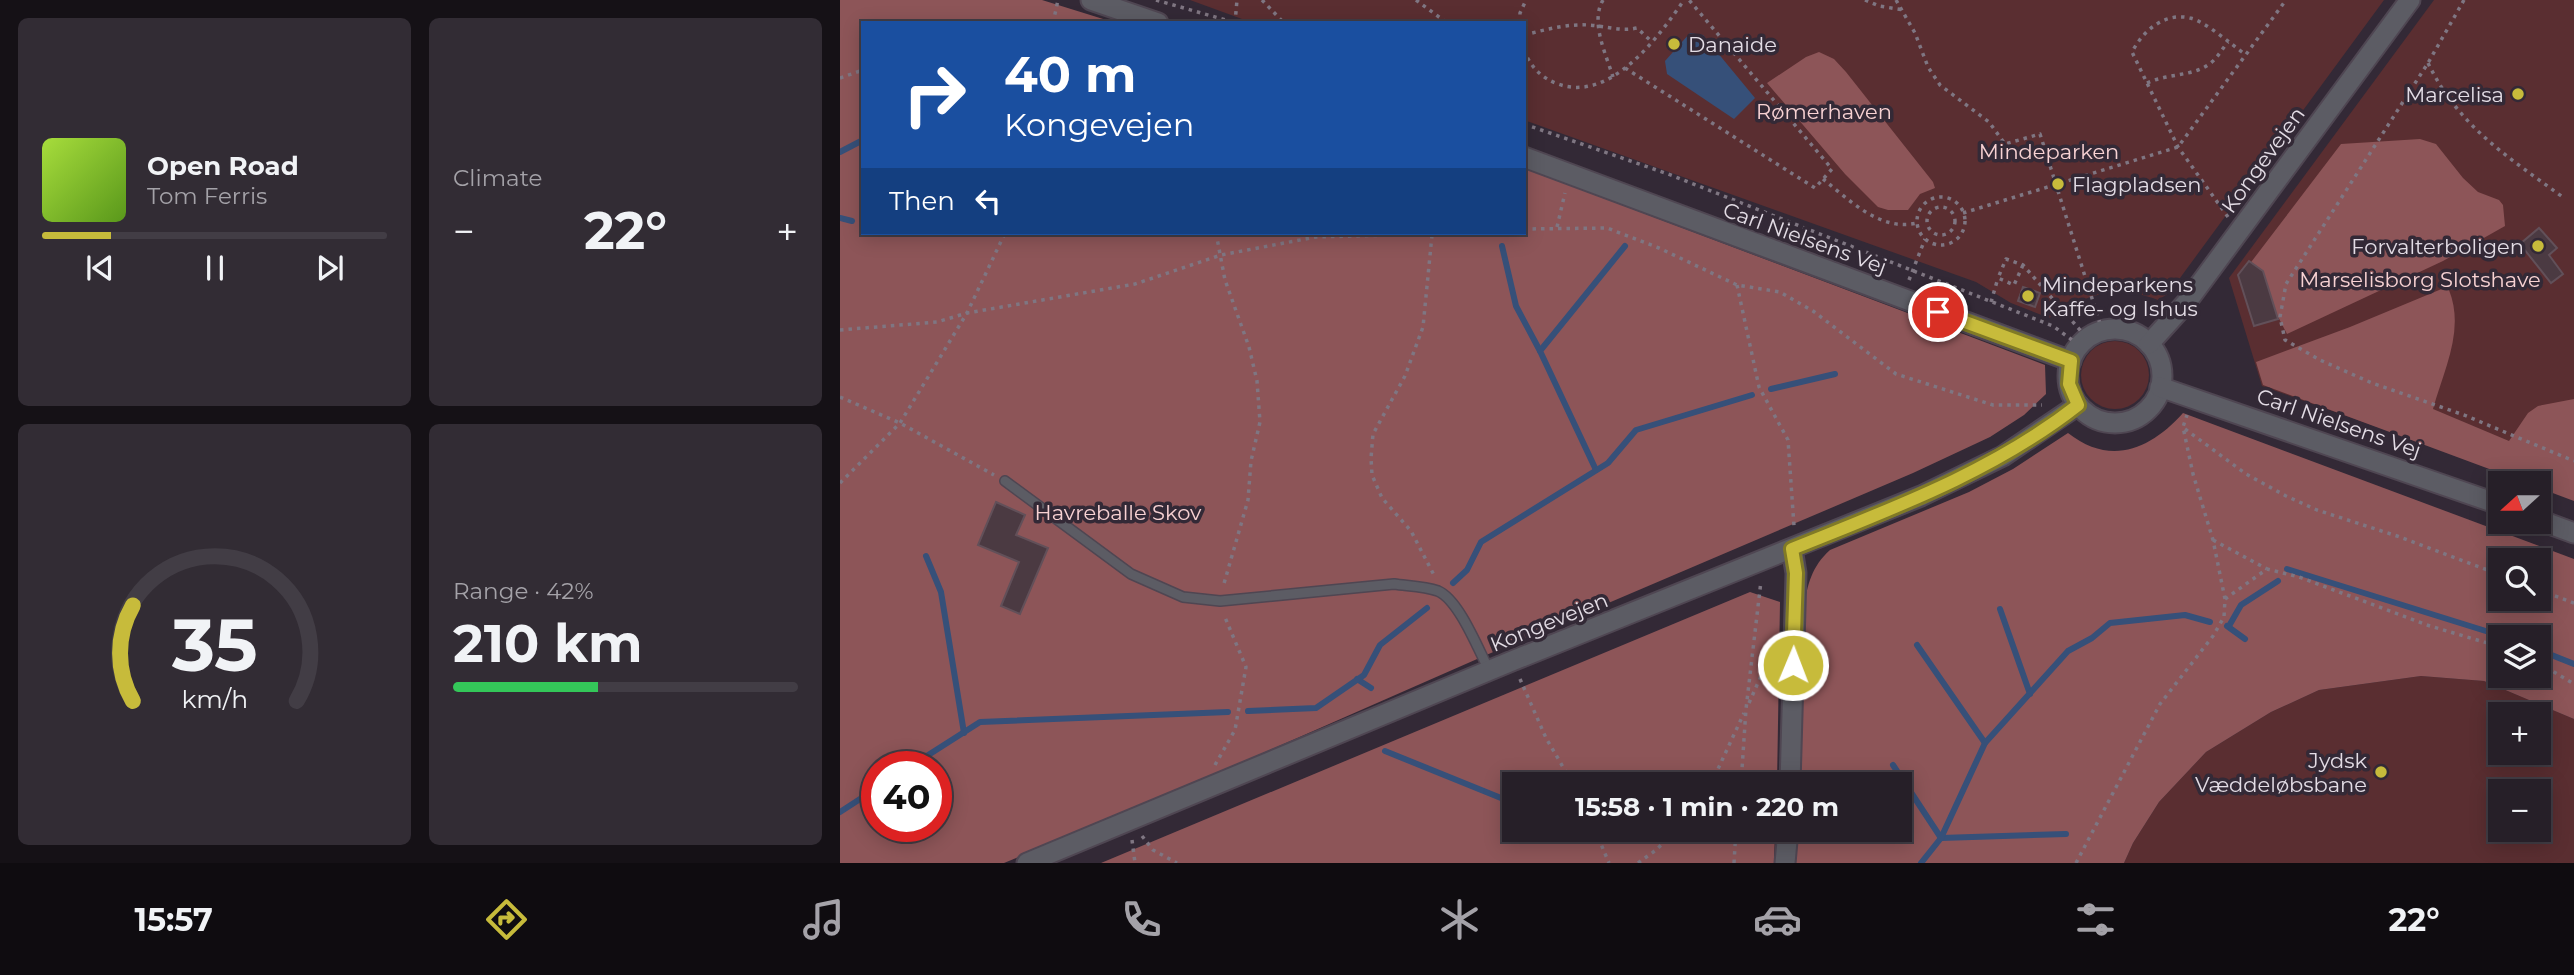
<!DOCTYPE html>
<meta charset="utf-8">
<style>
:root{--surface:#261f28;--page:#322c34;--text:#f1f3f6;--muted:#a4a2a8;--line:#423d45;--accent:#c7bb3b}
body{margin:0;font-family:Montserrat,sans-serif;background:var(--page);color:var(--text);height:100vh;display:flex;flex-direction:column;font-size:26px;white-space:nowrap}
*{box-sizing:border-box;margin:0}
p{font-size:23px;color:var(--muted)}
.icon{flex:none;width:38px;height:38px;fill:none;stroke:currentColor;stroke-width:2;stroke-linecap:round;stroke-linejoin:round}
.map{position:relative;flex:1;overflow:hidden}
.details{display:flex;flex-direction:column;gap:18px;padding:18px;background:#151116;width:840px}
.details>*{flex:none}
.banner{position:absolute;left:21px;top:21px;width:665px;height:214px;border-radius:0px;box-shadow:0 4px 18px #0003,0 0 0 2px var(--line);background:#1a4fa0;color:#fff;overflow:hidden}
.needle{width:46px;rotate:249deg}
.fabs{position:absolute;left:1648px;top:471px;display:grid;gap:14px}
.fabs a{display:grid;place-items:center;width:63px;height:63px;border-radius:0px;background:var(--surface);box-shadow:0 4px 18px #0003,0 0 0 2px var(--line);font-size:35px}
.speed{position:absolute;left:21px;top:751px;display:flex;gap:14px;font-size:35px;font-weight:700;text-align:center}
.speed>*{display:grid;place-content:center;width:91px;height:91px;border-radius:50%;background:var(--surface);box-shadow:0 4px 18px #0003,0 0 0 2px var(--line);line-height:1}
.speed .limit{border:10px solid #d22;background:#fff;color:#111}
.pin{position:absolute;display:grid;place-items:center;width:60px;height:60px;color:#fff;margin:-30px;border:4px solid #fff;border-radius:50%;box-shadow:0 2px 7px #0007}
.me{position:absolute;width:77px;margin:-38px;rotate:1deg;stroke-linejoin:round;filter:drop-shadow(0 0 5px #0008)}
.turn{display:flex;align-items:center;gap:24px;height:147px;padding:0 28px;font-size:32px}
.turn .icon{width:91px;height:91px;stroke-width:2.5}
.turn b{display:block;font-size:49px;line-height:60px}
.then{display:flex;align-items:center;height:66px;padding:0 28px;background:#0003;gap:14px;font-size:26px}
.big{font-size:52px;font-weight:700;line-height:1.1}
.details .widget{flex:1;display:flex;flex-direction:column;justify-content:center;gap:10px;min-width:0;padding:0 24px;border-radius:10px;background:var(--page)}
.details .dial{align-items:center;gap:0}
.dial svg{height:182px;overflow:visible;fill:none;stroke:var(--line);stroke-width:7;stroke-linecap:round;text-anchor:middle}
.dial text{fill:var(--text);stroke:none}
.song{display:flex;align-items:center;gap:21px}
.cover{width:84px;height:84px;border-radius:10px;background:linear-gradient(135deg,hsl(80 70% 55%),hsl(90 70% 35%))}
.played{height:7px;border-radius:4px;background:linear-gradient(90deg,var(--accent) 20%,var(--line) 20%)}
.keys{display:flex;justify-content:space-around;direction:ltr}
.heat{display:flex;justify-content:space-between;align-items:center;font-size:38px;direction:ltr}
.charge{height:10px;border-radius:5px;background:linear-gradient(90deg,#34c759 42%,var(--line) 0)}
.details .tiles{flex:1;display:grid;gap:18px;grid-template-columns:repeat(2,1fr)}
.trip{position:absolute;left:662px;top:772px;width:410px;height:70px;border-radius:0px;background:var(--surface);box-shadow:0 4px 18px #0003,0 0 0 2px var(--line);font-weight:700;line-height:70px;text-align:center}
.dock{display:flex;height:112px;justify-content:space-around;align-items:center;background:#0f0c10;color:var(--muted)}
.dock .icon{width:49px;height:49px}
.dock .current{color:var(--accent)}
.dock b{font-size:32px;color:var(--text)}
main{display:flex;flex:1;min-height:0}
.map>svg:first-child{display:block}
.green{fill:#5a2e31;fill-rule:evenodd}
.forest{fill:#8d5558;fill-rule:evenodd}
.water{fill:#365079}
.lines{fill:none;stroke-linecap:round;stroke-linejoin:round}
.stream{stroke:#365079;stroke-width:6}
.building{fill:#4b3a42;stroke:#625059;stroke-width:2}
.service-casing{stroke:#4f4652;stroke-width:12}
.tertiary-casing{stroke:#4f4652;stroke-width:23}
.path{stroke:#7f7682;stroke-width:3.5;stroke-dasharray:3.5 5;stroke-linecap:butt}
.service{stroke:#5c5c64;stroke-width:9}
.tertiary{stroke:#5c5c64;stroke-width:19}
.route-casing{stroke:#817a26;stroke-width:18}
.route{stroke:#c7bb3b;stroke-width:12}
.poi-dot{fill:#c7bb3b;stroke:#332936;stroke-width:2.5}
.labels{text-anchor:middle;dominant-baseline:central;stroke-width:7;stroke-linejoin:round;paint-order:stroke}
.poi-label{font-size:21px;fill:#e3dce5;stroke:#332936;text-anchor:start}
.park-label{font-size:21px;fill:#f8d2d3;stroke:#332936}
.street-label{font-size:21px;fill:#e3dce5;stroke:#332936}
</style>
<main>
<section class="details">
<div class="tiles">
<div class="widget">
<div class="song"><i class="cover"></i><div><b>Open Road</b><p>Tom Ferris</p></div></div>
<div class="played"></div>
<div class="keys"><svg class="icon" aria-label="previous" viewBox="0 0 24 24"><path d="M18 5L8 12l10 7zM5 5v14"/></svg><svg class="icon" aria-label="pause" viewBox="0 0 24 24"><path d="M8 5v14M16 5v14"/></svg><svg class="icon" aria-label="next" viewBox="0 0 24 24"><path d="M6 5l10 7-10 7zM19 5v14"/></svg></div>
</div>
<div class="widget"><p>Climate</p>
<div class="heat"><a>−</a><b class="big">22°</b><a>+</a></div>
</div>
<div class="widget dial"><svg viewBox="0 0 100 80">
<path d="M14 69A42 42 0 1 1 86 69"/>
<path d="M14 69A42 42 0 0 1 14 27" stroke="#c7bb3b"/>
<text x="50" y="56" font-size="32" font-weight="700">35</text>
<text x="50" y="72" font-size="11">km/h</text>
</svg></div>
<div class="widget"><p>Range · 42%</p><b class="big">210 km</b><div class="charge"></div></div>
</div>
</section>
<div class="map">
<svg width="1734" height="863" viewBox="0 0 1734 863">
<rect width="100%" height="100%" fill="#332936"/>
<g class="green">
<path d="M350,0H1544L1329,293L1318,300C1274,283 1247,295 1209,318L1171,303L1136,282L684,120V23H413Z"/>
<path d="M1594,0H1734V497L1422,386L1389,278Z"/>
<circle cx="1275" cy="375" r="34"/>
<path d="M1581,676L1644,681L1734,719V863H1284L1293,843L1319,802L1366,752L1431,712L1479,690ZM1661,714H1699V752H1661ZM1661,791H1699V830H1661Z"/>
</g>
<g class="forest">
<path d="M0,0H202L276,23H23V233H684V168L1205,365L1206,394L1184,415L1150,437L1073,473L644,656L300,807L164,863H0ZM37,766H96V826H37Z"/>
<path d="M979,52L994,59L1006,72L1093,182L1095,188L1080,194L1068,210H1048L1038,207L1005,174L927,83L966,57Z"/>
<path d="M1580,139L1596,144L1623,178L1638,192L1659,200L1663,205L1665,226L1603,261L1447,334L1420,282L1399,278L1501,144Z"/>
<path d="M1604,288L1609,290C1625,330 1604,369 1593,409L1669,441L1688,413L1698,406L1734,399V501L1699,488V483H1687L1423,385L1416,362L1510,327Z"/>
<path d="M1343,413L1734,559V719L1644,681L1581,676L1479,690L1431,712L1366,752L1319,802L1293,843L1284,863H956L957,830H1059V784H959L964,608C967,585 972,566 990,550L1129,492L1173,469L1228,433C1270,466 1310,450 1343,413ZM1661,560H1699V598H1661ZM1661,637H1699V676H1661Z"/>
<path d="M910,592L940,602L937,784H674V830H935L934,863H261Z"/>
</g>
<path class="water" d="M850,33L863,35L915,98L894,119L827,74L825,61Z"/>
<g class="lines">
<g class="stream">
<path d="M0,152L23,140"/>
<path d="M0,218L12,221"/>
<path d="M662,246L676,306L700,351"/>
<path d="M931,389L995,374"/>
<path d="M756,470L700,351L785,246"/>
<path d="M86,556L101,592L124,733"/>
<path d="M1447,569L1665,637"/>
<path d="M613,583L627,570L641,542L768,463L796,430L912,395"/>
<path d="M1160,609L1190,694"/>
<path d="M1387,626L1405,639"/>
<path d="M1389,626L1401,605L1438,581"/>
<path d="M1077,645L1145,743"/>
<path d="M1699,650L1734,664"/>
<path d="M517,679L531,688"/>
<path d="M408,711L476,708L524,675L540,645L587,608"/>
<path d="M545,751L661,798"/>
<path d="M1053,765L1101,838L1226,834"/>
<path d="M71,766L140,722L388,712"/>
<path d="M0,812L37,788"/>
<path d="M1081,863L1101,838L1145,743L1228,651L1252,638L1270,623L1345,615L1370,622"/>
</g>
</g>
<g class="building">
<path d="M1699,228L1717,248L1709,255L1723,274L1711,283L1680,244Z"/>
<path d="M1409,261L1423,271L1438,319L1414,326L1398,275Z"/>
<path d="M1183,287L1200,293L1195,307L1178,301Z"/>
<path d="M156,502L185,515L176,535L208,548L180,614L161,606L179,562L138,545Z"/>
</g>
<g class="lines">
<defs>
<path id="service" d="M165,481L291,574L343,597L380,601L554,584C568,586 584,586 598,591C619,600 638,649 649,670"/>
<g id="tertiary">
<path d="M251,0L318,23"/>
<path d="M684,157L1231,361"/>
<circle cx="1275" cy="376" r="47"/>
<path d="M1309,344L1346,303L1570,0"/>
<path d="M1320,387L1661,505"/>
<path d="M1699,520L1734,533"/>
<path d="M950,784L956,573L952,549"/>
<path d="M187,863L672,661L1081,496L1163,456L1238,405"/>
<path d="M945,863L948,830"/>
</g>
</defs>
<use href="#service" class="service-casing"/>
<use href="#tertiary" class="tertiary-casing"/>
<g class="path">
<path d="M316,0L396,23"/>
<path d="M422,0L444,23"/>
<path d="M576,0L607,23"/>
<path d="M763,0C750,22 766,54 773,77"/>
<path d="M1025,0L1039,6L1064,10"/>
<path d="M1056,0L1075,33L1088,67L1100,85L1149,122L1165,144L1200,134L1262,330"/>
<path d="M1624,0L1588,63L1446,284L1440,317L1445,340L1480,360L1532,383L1624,415L1734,461"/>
<path d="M213,23L218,0"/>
<path d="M395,23L397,0"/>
<path d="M680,23V13L686,0"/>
<path d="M684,35C708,29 733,22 758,26C773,28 783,31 797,28L811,41"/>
<path d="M684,50C690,66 701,78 718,84C770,103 818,38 844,0"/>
<path d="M1588,63C1619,127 1668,157 1724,198"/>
<path d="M785,68L975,188L992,169L849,0"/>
<path d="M0,78L23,70"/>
<path d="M1307,83C1328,73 1356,77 1373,61C1379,55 1383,48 1388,42"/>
<path d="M684,124L828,174L1213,326L1232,340"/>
<path d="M983,179C1009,200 1041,232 1077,223"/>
<circle cx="1101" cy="221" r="24"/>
<circle cx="1101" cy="221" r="14"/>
<path d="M1123,213L1338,147L1446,0"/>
<path d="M1388,217L1338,147L1292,52C1303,31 1324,12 1350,18C1365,21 1392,45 1406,55"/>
<path d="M717,227L725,193"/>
<path d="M684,229L767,228L819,248L897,285L940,292L973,311L1056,374L1153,405H1202"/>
<path d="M376,233L385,280L409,347L417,381L420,422L411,461L408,500L383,587"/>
<path d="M592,235L583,327L565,376L533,434L531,458L532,475L542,498L571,531L595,577"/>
<path d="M1183,265L1174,285L1158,278L1166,259L1183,265L1247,338"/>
<path d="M1069,280L1085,239"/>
<path d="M897,285L919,387L948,440L954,526"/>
<path d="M1151,302L1158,278"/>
<path d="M0,330L97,322L127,313L295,284L381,255L476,237L627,233"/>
<path d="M0,397L60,423L154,475"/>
<path d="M1345,429L1406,474L1446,496L1477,510L1557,536L1661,575"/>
<path d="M0,483L60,423L127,313L165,233"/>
<path d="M1373,540L1427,569"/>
<path d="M1699,590L1734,603"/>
<path d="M1385,599L1427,569L1459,577L1590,626L1661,647"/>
<path d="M1699,663L1734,684"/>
<path d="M680,679L706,738L733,784"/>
<path d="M909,703L925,667L934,659"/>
<path d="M375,765L395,730L406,667L384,615"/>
<path d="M871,784L904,713"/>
<path d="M901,784L906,709L921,581"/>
<path d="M755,830L769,863"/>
<path d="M302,836L313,850L337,863"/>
<path d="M292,840L295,863"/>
<path d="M798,863L816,850L836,830"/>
<path d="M894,863L896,830"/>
<path d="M1236,863L1320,704L1373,636L1384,617L1385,599L1373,540L1353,474L1343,427L1347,415"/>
</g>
<use href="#service" class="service"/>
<use href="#tertiary" class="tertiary"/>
</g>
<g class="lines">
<defs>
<path id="route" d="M953,665L956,573L952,549C1051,509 1153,472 1238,405L1229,384L1231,361L1098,312"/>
</defs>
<use href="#route" class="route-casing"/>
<use href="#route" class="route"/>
</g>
<g class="poi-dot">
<circle cx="834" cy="44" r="7"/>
<circle cx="1678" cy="94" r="7"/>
<circle cx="1218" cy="184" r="7"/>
<circle cx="1698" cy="246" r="7"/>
<circle cx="1188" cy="296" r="7"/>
<circle cx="1541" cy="772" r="7"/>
</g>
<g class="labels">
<g class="poi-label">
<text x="848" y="44">Danaide</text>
<text x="1664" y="94" text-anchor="end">Marcelisa</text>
<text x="1232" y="184">Flagpladsen</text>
<text x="1684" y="246" text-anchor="end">Forvalterboligen</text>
<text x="1202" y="284">Mindeparkens<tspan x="1202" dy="24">Kaffe- og Ishus</tspan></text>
<text x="1527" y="760" text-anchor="end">Jydsk<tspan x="1527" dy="24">Væddeløbsbane</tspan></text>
</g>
<g class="park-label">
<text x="984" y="111">Rømerhaven</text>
<text x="1209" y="151">Mindeparken</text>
<text x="1580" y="279">Marselisborg Slotshave</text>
<text x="278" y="512">Havreballe Skov</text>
</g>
<g class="street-label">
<text transform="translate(1423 160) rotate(-54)">Kongevejen</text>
<text transform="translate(965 238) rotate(20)">Carl Nielsens Vej</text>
<text transform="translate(1499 423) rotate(19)">Carl Nielsens Vej</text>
<text transform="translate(709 622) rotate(-22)">Kongevejen</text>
</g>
</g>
</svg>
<div class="fabs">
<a><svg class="needle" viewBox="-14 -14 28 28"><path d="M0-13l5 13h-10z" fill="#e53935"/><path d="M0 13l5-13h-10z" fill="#a4a2a8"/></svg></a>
<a><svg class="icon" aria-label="search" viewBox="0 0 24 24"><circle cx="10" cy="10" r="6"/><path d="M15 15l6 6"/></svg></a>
<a><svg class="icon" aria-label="layers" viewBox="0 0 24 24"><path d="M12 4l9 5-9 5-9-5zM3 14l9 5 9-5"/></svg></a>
<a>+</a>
<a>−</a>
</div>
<div class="speed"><div class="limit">40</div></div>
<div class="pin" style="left:1098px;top:312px;background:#d93025"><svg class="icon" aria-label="arrive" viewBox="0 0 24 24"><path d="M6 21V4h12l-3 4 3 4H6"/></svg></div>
<svg class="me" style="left:953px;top:665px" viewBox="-20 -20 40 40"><circle r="17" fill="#c7bb3b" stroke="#fff" stroke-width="3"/><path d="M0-11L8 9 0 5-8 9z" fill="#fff"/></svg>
<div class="trip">15:58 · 1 min · 220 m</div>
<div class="banner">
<div class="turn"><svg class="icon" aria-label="right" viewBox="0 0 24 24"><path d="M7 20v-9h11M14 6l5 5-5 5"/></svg><div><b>40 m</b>Kongevejen</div></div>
<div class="then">Then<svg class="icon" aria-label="left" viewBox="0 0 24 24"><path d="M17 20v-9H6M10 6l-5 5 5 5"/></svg></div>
</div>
</div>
</main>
<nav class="dock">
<b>15:57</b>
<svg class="icon current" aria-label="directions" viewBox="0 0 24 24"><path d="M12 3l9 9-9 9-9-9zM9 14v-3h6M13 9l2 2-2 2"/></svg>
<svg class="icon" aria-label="music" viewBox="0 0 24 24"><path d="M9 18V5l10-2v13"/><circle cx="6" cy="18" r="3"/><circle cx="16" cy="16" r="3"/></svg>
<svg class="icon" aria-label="phone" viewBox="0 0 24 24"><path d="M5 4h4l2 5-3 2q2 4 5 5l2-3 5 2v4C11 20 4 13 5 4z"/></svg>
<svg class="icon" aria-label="climate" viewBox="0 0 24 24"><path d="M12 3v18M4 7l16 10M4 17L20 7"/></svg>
<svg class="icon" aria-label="car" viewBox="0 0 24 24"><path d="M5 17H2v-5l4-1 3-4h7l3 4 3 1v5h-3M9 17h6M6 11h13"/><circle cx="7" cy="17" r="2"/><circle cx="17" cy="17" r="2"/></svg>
<svg class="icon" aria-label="filters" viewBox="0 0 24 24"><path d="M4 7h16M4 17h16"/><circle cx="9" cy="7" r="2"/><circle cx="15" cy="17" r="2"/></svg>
<b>22°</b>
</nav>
